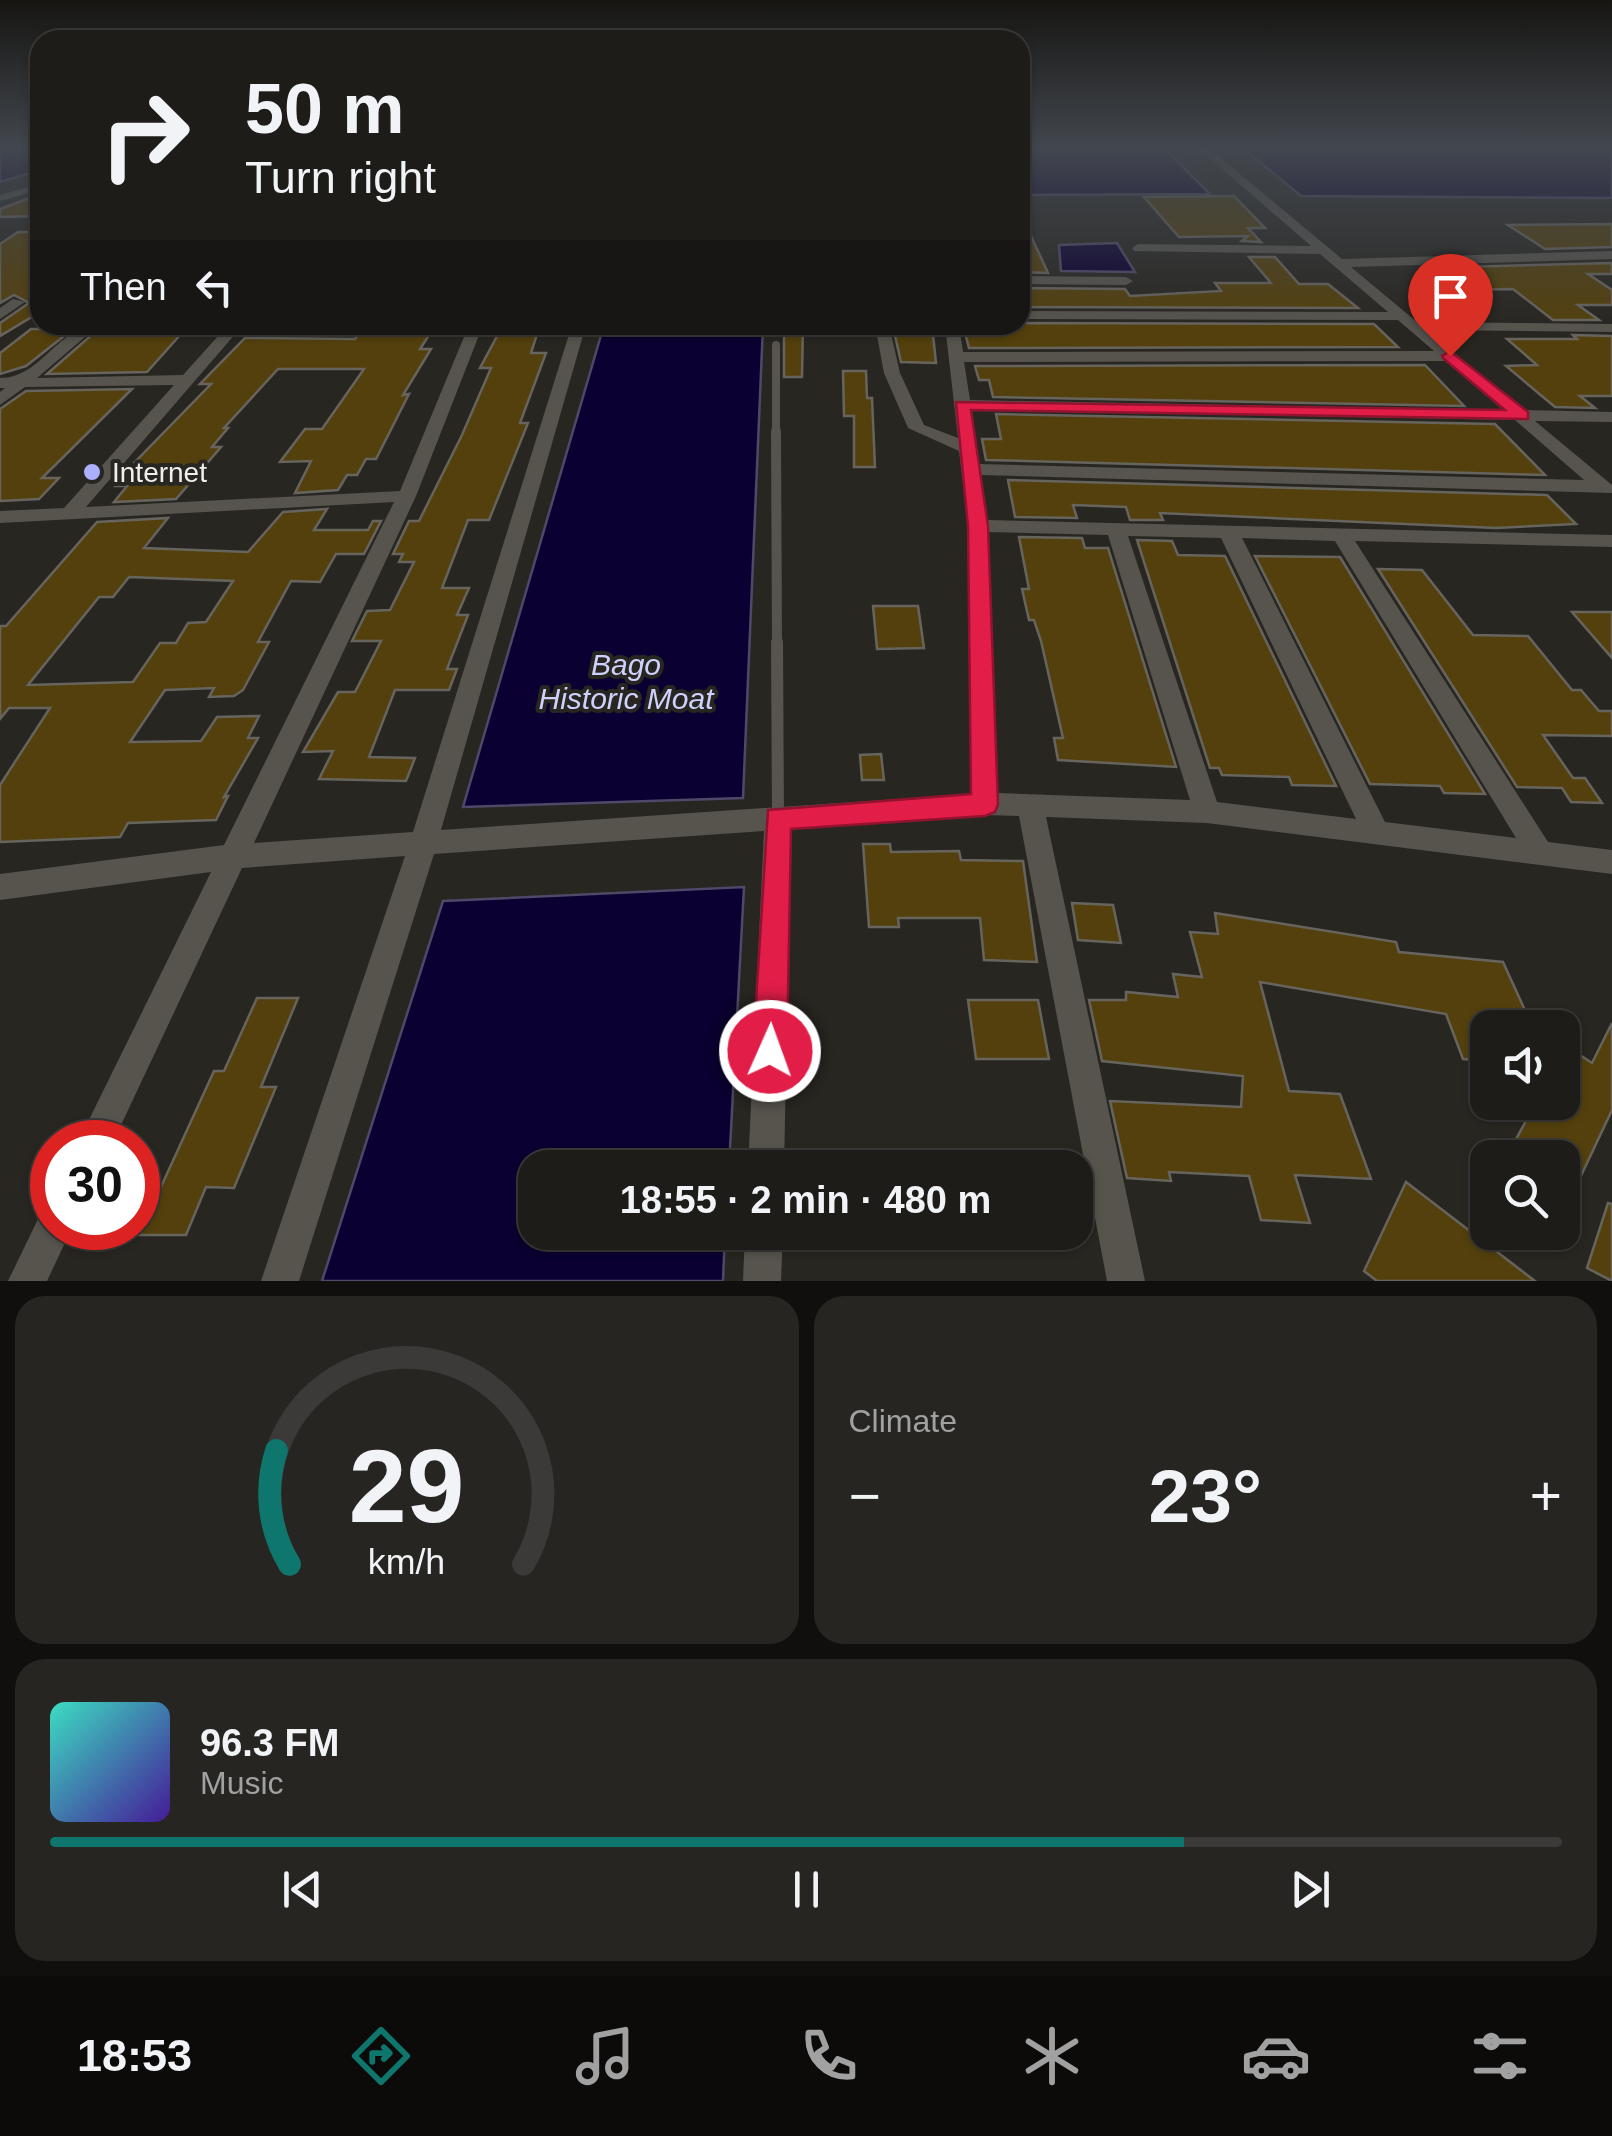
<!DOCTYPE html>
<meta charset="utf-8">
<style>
:root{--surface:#1e1c19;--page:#262522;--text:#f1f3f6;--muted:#a1a1a2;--line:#3c3a38;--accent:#0f766e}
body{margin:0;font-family:Helvetica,sans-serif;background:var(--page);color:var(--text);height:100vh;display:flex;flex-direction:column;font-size:38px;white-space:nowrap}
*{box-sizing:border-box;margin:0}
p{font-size:32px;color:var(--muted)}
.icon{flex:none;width:55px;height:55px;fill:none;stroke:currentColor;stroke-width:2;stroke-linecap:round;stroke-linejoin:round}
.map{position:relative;height:1281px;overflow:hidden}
.details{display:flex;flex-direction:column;gap:15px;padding:15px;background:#100f0e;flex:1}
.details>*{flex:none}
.banner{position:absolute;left:30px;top:30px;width:1000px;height:305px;border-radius:30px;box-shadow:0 2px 8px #0004,0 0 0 2px var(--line);background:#1e1c19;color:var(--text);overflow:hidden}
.buttons{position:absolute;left:1470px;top:1010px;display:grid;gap:20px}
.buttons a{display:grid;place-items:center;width:110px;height:110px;border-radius:20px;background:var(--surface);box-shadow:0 2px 8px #0004,0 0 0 2px var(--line);font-size:50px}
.speed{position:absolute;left:30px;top:1120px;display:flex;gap:20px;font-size:50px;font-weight:700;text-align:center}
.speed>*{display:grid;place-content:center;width:130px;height:130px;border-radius:50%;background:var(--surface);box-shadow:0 2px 8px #0004,0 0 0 2px var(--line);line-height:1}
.speed .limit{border:15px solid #d22;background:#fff;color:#111}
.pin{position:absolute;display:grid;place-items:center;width:85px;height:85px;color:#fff;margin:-102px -42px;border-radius:50% 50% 50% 0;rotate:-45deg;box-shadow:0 0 10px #0007}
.pin .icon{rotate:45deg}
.me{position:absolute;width:110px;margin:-55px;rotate:2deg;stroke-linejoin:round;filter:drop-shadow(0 0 8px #0008)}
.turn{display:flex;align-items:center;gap:35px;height:210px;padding:0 50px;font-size:45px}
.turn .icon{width:130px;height:130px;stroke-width:2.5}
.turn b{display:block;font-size:70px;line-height:85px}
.then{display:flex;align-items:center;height:95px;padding:0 50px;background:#0003;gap:20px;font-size:38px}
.big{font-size:75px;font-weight:700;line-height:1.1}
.details .tile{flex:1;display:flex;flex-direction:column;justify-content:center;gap:15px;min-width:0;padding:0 35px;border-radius:30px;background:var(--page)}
.details .dial{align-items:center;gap:0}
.dial svg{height:260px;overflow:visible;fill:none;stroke:var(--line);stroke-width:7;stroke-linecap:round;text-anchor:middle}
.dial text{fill:var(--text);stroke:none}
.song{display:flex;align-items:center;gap:30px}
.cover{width:120px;height:120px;border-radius:15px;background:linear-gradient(135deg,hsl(170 70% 55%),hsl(260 70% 35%))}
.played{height:10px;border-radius:5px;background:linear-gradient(90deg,var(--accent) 75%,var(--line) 75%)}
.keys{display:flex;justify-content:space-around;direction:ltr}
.heat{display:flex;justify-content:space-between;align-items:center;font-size:55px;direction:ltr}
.details .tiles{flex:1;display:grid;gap:15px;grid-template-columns:1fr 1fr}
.tile:last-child{grid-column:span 2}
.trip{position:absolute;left:518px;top:1150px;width:575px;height:100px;border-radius:30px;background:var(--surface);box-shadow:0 2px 8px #0004,0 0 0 2px var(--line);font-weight:700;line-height:100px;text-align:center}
.menu{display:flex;height:160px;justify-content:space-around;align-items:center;background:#0c0b0a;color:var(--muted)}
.menu .icon{width:70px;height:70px}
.menu .selected{color:var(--accent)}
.menu b{font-size:45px;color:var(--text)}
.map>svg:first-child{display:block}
.water{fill:#0a0031;stroke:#4f4869;stroke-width:2.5}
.building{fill:#53400d;stroke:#67645e;stroke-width:2.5;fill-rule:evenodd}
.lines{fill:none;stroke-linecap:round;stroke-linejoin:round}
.service-far2{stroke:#57544e;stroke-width:8}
.service-far1{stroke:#57544e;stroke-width:10}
.service{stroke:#57544e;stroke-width:12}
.minor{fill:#57544e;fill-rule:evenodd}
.route{fill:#e11d48;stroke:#92132f;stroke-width:2.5}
.poi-dot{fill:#acaffb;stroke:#282621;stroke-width:4}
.labels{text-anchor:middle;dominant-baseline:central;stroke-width:8;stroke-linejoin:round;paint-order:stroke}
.poi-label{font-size:28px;fill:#f0efeb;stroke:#282621;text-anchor:start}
.water-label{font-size:30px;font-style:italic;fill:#ced1fc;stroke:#282621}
</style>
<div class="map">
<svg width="1612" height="1281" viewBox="0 0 1612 1281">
<rect width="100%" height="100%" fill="#282621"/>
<g class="water">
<path d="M0,149H40V170L0,182Z"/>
<path d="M1020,149H1165L1210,194L1020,195Z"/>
<path d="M1244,149H1612V198L1301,196Z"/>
<path d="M1117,243L1135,272L1061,271L1059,245Z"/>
<path d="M604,325H763L743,798L463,807Z"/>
<path d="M744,887L729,1167L535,1168V1232L725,1233L723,1281H322L443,901Z"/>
</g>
<g class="building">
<path d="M40,194V216L0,217V209Z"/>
<path d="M1234,196L1265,228H1248L1261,242L1242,241L1248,236L1179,237L1144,197Z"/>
<path d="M1020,212L1048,273L1020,272Z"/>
<path d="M1612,224V247L1545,249L1508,225Z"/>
<path d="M18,232H40V312L0,336V323L29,303L14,295L0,303V244Z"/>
<path d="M1249,257H1275L1299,284H1328L1358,308L1020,307V288L1125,289L1130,296L1221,291L1215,283H1271Z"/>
<path d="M1612,263V274H1588L1612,290V305H1578L1599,320H1553L1513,289L1455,290L1426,268Z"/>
<path d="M1020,323L1374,324L1398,347L969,348L963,325Z"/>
<path d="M103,325H189L147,372L47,374Z"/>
<path d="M503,325H540L531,353H546L520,423H528L489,520H468L442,588H469L457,615H468L447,669H457L449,690H395L369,757L415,758L406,781L319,779L333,751L303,752L338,692H355L381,641H352L367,611L390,610L414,562H399L403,554H393L409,521H419L462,435L491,368H480Z"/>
<path d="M784,325H803L802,377H784Z"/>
<path d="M898,325H932L936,363L901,362L893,327Z"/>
<path d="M31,329H73L26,366L0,374V353Z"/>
<path d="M360,332H431L420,349H431L403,395L409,394L376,459H366L357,475H347L338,490L295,493L311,461L280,462L305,429H322L364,369H278L224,428H228L212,447H221L176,499L114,502L127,486H116L139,462H135L211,384H200L245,338L355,339Z"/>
<path d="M1573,335L1612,336V396H1580L1595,408L1555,407L1506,366L1537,365L1507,339H1577Z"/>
<path d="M1425,365L1464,406L993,397L989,380H979L975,366Z"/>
<path d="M843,371H866L867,398H872L875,467H854V416H844Z"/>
<path d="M132,389L42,478H59L39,499L0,501V409L26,391Z"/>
<path d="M996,414L1495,424L1545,475L986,460L982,439H1001Z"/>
<path d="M1008,480L1547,495L1576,524L1496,528L1160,513L1163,520H1130L1126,507L1073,505L1077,518L1015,517Z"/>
<path d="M327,509L314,530H368L373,521H381L364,554H336L320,582L291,581L258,642H269L243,690L234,696L209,697L214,688L165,690L130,742L201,741L217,717L259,716L248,738H258L224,797L228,796L216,820L128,823L120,837L0,842V785L50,708H9L0,719V626H6L97,522L168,518L144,548L248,552L283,512ZM129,577L233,581L206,622L188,623L176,643H160L133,682L28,685L99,597H113Z"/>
<path d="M1019,537L1082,538L1085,548H1108L1176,767L1058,760L1054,738H1063L1041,641L1034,620H1029L1022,589H1029Z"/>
<path d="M1137,540L1172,541L1178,555L1225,556L1336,786L1292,785L1289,777L1222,775L1219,768H1210Z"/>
<path d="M1255,556L1340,557L1485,794L1444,793L1440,786L1370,784Z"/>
<path d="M1378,569L1422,570L1473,635L1528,636L1572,690H1581L1599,711H1612V736L1543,735L1573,778H1585L1602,803L1571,802L1562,788L1517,787Z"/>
<path d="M873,606H918L924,648L877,649Z"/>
<path d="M1572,612H1612V658Z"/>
<path d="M881,754L884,780H862L860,755Z"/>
<path d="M863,844H890L891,852L959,851L961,860L1023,861L1037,962L984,960L980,918H898L899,927H869Z"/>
<path d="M1072,903L1113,905L1121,943L1078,940Z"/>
<path d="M1215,913L1396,942L1399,952L1503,962L1533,1028H1488V1061L1463,1059L1446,1014L1260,982L1289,1091L1340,1094L1371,1179L1295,1175L1310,1223L1261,1220L1249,1176L1169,1172L1171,1181L1127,1178L1110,1101L1241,1107L1243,1076L1102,1061L1089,1000H1126V992L1178,997L1173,974L1202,977L1190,932L1218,934Z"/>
<path d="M257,998H298L261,1087H276L234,1188L206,1187L186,1235H139L214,1071H224Z"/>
<path d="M968,1000H1038L1049,1059H976Z"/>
<path d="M1612,1023V1110L1562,1216V1158H1506L1536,1102H1562V1086L1577,1053L1592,1063Z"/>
<path d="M1406,1182L1535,1281H1377L1364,1271Z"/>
<path d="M1608,1203L1612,1204V1281L1587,1268Z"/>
</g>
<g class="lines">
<path class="service-far2" d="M776,345V434"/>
<path class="service-far1" d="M776,431L777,645"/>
<path class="service" d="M777,642L778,819"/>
<g class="minor">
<path d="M1199,149H1210L1342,259L1612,251V259L1351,267L1417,322L1612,324V332L1427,330L1523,410L1612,412V422L1535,421L1612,485V493L981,475L987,520L1612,535V547L1355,541L1548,842L1612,850V874L1207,823L1046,817L1145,1281H1107L1019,816L985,815L791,829L784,1168H748L764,831L434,854L299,1281H261L405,856L242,868L113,1142H78L211,872L0,900V874L224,845L394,502L0,523V511L64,508L174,385L25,387L0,405V392L5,388H0V378C42,378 58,325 99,325L37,378L183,375L228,325H243L86,507L400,491L469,325H483L416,496L254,843L413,832L572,325H586L441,830L972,794L968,526L959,451L908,428L884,373L875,325H889L900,373L924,425L958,438L945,325H959L963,352L1434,351L1398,320L1020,319V311L1388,312L1320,254L1134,251L1132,248L1138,244L1311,246ZM1445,361L1503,410L970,400L964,362ZM971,410L1515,420L1584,480L979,464ZM988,532L1108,535L1190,800L998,793ZM1128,536L1221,538L1356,819L1217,802ZM1242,538L1335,541L1516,838L1385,822Z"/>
<path d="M40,184V190L0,201V195Z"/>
<path d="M1020,276L1126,277L1133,281L1126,285L1020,284Z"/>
<path d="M13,299L25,302L0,319V308Z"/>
<path d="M52,1210V1228H72L47,1281H8L40,1215Z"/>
<path d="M745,1232H783L781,1281H743Z"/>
</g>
</g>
<linearGradient id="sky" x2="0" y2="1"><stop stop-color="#161512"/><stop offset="0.45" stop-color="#42474e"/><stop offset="1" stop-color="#42474e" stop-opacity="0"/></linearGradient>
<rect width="1612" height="328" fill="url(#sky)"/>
<path class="route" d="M1450,351L1528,412V419L971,410L988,526L998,804L995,812L985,816L791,829L787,1051L782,1063L770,1068L758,1063L753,1051L768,810L971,794L968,526L956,402L1505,410L1444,359L1442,356Z"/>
<circle class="poi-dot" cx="92" cy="472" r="10"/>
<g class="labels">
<g class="poi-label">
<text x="112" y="472">Internet</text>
</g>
<g class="water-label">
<text x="626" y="664">Bago<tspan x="626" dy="34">Historic Moat</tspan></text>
</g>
</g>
</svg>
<div class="buttons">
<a><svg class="icon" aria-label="sound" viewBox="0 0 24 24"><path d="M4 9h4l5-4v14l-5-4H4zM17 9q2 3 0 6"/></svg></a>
<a><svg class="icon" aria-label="search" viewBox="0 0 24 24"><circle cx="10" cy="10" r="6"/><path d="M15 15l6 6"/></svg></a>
</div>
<div class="speed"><div class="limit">30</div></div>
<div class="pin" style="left:1450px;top:356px;background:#d93025"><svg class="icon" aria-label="arrive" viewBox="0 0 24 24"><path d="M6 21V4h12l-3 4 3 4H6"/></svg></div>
<svg class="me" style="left:770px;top:1051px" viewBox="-20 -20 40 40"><circle r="17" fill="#e11d48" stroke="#fff" stroke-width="3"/><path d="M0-11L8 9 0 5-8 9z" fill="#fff"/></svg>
<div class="trip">18:55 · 2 min · 480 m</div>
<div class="banner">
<div class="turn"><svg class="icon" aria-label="right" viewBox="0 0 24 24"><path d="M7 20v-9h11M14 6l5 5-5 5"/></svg><div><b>50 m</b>Turn right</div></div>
<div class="then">Then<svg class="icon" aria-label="left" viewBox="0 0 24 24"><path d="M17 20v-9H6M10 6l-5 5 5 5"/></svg></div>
</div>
</div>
<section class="details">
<div class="tiles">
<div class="tile dial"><svg viewBox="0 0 100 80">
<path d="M14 69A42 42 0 1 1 86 69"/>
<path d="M14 69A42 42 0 0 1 10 34" stroke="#0f766e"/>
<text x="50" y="56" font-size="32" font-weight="700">29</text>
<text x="50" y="72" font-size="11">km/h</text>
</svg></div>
<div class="tile"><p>Climate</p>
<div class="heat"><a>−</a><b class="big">23°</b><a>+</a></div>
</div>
<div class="tile">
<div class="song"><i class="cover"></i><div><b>96.3 FM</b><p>Music</p></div></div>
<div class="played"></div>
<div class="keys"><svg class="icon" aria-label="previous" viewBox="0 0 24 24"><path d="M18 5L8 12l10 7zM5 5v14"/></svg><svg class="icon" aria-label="pause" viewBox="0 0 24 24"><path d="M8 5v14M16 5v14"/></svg><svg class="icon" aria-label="next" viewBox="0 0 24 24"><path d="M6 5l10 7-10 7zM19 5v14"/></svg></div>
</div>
</div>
</section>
<nav class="menu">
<b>18:53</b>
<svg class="icon selected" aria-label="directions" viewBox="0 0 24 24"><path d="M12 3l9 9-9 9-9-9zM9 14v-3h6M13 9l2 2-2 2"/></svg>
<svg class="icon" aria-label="music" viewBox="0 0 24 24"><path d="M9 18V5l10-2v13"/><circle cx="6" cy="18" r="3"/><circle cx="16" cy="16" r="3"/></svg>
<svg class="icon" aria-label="phone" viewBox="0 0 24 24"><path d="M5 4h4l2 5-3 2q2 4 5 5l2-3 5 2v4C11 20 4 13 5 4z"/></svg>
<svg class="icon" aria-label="climate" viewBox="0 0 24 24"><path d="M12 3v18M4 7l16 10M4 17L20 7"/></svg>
<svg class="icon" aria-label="car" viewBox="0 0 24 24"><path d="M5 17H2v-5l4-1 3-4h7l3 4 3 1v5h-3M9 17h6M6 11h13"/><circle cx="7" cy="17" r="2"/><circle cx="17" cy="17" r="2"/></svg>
<svg class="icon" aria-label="filters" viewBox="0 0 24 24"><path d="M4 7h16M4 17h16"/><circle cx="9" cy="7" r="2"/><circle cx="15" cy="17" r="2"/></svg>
</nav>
